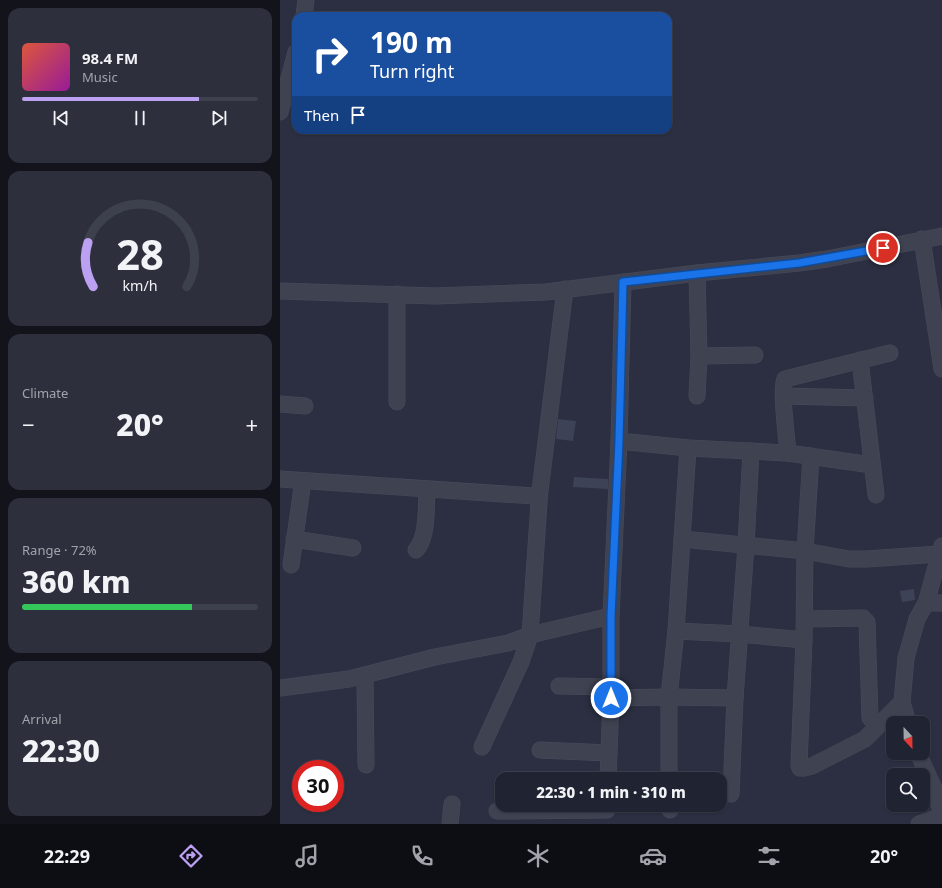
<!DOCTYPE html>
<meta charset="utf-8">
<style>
:root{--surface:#202331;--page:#2d2f3d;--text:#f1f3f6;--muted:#a2a4ab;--line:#3d404d;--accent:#bca0f2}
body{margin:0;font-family:"Noto Sans",sans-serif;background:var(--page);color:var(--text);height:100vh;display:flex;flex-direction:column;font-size:15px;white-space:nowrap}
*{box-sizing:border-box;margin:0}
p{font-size:13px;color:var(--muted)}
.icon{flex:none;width:22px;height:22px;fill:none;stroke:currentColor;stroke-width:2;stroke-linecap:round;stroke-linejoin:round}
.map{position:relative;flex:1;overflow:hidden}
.panel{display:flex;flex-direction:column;gap:8px;padding:8px;background:#12131b;width:280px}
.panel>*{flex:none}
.hud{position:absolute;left:12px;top:12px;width:380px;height:122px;border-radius:12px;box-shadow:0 1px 3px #0004,0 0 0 1px var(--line);background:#1a4fa0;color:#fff;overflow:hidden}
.needle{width:26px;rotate:158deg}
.fabs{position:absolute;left:606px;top:716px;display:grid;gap:8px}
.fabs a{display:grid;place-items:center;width:44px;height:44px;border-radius:8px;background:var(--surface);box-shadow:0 1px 3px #0004,0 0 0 1px var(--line);font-size:20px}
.speed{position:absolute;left:12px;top:760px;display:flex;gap:8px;font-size:20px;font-weight:700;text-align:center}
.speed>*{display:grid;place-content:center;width:52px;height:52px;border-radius:50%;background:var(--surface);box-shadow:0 1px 3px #0004,0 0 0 1px var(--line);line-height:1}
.speed .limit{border:6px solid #d22;background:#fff;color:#111}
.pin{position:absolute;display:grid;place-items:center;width:34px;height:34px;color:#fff;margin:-17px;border:2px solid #fff;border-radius:50%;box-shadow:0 1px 4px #0007}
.me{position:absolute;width:44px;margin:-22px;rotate:0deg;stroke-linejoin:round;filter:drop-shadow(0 0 3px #0008)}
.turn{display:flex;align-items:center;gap:14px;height:84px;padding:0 12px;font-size:18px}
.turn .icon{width:52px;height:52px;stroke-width:2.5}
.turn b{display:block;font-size:28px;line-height:34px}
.then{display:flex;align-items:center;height:38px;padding:0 12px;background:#0003;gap:8px;font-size:15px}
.big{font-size:30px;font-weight:800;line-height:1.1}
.panel .card{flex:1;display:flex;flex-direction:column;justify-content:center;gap:6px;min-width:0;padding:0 14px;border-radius:12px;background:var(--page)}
.panel .dial{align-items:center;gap:0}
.dial svg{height:104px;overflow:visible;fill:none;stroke:var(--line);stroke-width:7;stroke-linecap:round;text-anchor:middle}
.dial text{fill:var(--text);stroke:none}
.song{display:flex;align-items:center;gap:12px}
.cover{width:48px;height:48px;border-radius:6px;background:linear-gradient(135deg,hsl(10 70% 55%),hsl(300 70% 35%))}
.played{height:4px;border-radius:2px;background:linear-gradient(90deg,var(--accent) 75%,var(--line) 75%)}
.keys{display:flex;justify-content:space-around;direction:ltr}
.heat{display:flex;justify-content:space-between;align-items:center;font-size:22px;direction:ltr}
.charge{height:6px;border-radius:3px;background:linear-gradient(90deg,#34c759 72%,var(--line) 0)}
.trip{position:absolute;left:215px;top:772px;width:232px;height:40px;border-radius:12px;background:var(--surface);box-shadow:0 1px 3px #0004,0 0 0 1px var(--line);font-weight:800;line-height:40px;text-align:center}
.menu{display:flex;height:64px;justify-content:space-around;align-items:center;background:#0d0e14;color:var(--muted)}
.menu .icon{width:28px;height:28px}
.menu .selected{color:var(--accent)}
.menu b{font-size:18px;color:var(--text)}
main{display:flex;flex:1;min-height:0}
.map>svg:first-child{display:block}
.building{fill:#3d4257}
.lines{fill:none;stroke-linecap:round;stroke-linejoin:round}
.street-casing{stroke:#484b5b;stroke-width:17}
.street{stroke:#3f4251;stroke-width:16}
.route-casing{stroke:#114b97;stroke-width:10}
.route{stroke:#1a73e8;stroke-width:7}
</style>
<main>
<section class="panel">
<div class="card">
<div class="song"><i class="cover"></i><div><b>98.4 FM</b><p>Music</p></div></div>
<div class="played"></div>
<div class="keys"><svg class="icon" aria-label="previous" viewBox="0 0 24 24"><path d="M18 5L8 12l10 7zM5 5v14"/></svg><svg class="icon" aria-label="pause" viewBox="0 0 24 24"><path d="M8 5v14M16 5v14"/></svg><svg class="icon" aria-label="next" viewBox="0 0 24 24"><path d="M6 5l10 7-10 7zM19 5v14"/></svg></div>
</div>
<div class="card dial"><svg viewBox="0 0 100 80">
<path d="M14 69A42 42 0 1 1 86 69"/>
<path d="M14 69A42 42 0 0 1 10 35" stroke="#bca0f2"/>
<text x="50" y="56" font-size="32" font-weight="700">28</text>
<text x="50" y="72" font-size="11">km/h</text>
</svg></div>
<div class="card"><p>Climate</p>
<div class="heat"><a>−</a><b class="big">20°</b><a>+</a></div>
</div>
<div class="card"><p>Range · 72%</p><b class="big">360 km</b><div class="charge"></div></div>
<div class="card"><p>Arrival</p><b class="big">22:30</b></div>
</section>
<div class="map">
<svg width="662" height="824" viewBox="0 0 662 824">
<rect width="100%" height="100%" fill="#2b2f41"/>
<g class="building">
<path d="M278,419L296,421L293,441L276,439Z"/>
<path d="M294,477L328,479V489L293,487Z"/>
<path d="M634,589L635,600L622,602L620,591Z"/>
</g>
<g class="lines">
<defs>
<g id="street">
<path d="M24,16L26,0"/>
<path d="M0,112L16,52"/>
<path d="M642,239L662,369"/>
<path d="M417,273L419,356L417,396"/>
<path d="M0,291L155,296L266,292L417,273L519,263L547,259L662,236"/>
<path d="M419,356L475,355"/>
<path d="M580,360L596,495"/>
<path d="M504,396L585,398"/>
<path d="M117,402V294"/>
<path d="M0,404L25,406"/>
<path d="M339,441L408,448L508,453L592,465"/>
<path d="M508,453C507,440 500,386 505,379L610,353"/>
<path d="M531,456L525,551L524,640L519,765L520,768H524L532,766L585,739L622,702"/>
<path d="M0,479L254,496L259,499V503L250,635L241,662L202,747"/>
<path d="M259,499L285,289"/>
<path d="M14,539L73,548"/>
<path d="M402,539L525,551L569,559H587L659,554"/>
<path d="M136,550C148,537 146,507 147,489"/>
<path d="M11,565L23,481"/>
<path d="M646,603H662"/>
<path d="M525,619L583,618L587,622L590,718"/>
<path d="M396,631L459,634L524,640"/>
<path d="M85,675L86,765"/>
<path d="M279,686L331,687"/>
<path d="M0,688L69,679L155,657L228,643L250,635L331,616"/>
<path d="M331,698L389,697L455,698"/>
<path d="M628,723L622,702L626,658L637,619L646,603L662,546"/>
<path d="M260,750L329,753"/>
<path d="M638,753L656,793L662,815"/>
<path d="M328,779L331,698V616L339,441L343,282"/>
<path d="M389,779V697L396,631L408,448"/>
<path d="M451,794L455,698L466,545L471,451"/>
<path d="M390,805V810"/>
<path d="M217,811L327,810L328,805"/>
<path d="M170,824L172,804"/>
<path d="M639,824L662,816"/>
</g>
</defs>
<use href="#street" class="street-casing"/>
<use href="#street" class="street"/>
</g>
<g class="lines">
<defs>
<path id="route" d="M331,698V616L339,441L343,282L519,263L603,248"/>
</defs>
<use href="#route" class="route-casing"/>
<use href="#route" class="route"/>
</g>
</svg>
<div class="fabs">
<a><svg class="needle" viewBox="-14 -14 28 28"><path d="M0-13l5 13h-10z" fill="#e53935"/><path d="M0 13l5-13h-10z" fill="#a2a4ab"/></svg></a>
<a><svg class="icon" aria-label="search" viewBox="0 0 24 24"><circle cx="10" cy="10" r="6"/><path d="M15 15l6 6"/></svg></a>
</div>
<div class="speed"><div class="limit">30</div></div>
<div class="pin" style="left:603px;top:248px;background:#d93025"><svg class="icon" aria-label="arrive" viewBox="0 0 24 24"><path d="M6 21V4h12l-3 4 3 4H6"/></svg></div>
<svg class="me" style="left:331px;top:698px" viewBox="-20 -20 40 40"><circle r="17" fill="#1a73e8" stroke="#fff" stroke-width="3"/><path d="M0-11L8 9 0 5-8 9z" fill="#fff"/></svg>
<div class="trip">22:30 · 1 min · 310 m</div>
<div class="hud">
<div class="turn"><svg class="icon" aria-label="right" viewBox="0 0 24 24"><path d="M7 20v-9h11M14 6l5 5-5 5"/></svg><div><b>190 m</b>Turn right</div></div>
<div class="then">Then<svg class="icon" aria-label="arrive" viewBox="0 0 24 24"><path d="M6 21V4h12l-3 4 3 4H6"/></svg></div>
</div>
</div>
</main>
<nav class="menu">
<b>22:29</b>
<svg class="icon selected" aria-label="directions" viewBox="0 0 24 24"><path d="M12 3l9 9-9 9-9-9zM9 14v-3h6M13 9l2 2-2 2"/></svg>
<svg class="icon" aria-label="music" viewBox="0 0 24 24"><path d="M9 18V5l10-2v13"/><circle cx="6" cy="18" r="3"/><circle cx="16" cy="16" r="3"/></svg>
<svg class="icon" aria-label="phone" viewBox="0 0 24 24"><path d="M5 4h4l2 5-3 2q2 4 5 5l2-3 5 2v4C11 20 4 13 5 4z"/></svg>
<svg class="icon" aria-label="climate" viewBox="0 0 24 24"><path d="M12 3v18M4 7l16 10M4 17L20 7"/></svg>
<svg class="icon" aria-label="car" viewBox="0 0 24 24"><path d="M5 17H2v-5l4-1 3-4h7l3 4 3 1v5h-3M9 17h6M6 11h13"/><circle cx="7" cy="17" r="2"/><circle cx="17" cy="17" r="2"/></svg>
<svg class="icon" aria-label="filters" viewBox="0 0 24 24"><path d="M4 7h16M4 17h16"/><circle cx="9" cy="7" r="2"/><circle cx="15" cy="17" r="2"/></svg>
<b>20°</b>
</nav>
